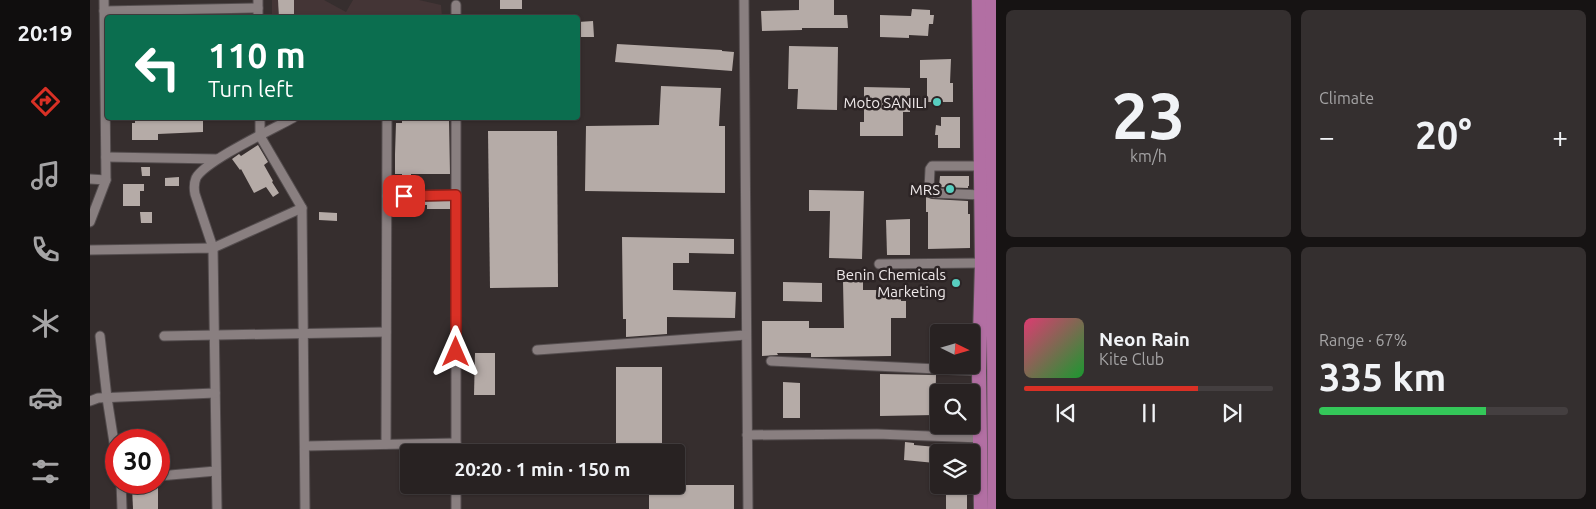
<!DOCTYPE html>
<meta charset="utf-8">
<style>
:root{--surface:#282222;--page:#342f2f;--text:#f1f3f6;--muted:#a5a4a5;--line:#443f40;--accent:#d93025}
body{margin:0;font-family:Ubuntu,sans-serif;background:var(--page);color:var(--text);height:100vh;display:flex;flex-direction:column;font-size:19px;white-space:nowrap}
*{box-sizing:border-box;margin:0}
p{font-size:16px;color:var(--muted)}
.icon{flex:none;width:28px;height:28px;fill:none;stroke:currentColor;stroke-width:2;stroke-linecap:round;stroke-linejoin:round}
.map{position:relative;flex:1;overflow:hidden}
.drawer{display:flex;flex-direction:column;gap:10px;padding:10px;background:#161313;width:600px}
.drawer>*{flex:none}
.hud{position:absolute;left:15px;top:15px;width:475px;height:105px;border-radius:5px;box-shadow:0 1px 4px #0004,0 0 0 1px var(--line);background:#0b6e4f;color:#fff;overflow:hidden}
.needle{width:32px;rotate:95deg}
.controls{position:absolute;left:840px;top:324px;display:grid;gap:10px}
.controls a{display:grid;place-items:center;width:50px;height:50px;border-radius:5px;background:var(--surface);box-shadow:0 1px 4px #0004,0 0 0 1px var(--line);font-size:25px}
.speed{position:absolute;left:15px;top:429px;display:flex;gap:10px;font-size:25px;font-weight:700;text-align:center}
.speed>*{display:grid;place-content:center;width:65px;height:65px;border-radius:50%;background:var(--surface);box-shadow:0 1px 4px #0004,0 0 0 1px var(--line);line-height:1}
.speed .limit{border:8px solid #d22;background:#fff;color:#111}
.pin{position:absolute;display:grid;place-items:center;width:42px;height:42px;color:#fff;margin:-21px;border-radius:10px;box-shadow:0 2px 8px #0006}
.me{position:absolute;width:55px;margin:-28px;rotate:0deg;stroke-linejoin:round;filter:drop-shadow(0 0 4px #0008)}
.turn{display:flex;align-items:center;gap:18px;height:105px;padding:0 20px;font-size:22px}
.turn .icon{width:65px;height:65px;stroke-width:2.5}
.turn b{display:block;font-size:35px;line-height:42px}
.big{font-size:38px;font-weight:700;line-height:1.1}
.drawer .card{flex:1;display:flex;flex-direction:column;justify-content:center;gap:8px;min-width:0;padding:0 18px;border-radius:8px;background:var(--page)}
.drawer .dial{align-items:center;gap:0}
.dial b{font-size:65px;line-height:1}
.song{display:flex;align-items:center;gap:15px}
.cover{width:60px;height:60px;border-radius:8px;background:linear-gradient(135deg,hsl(340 70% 55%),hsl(130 70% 35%))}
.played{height:5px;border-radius:2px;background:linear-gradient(90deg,var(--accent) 70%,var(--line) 70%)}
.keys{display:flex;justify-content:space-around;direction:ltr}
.heat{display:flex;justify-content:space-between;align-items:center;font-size:28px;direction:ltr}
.charge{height:8px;border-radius:4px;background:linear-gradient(90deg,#34c759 67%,var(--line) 0)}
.drawer .tiles{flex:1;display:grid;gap:10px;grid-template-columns:repeat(2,1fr)}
.trip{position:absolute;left:310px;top:444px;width:285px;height:50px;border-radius:5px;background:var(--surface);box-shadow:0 1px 4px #0004,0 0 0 1px var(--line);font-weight:700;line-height:50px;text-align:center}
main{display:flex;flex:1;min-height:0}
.tab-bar{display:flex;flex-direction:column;width:90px;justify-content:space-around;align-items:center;background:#100e0e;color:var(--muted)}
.tab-bar .icon{width:35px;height:35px}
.tab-bar .selected{color:var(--accent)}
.tab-bar b{font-size:22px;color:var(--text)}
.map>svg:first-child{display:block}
.built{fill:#443536}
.building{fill:#b5aba7}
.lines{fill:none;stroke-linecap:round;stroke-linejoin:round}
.minor-casing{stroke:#544d4e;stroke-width:11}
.highway-casing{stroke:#544d4e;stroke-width:16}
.minor{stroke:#897f80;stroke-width:9}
.highway{stroke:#b26fa3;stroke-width:14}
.route-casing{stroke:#8d1f18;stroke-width:12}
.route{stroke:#d93025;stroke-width:9}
.poi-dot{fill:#58cec0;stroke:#2c2425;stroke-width:2}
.labels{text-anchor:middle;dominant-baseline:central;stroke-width:5;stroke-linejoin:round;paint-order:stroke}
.poi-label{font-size:15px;fill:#efe9ea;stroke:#2c2425;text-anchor:end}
</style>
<main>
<nav class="tab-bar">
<b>20:19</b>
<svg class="icon selected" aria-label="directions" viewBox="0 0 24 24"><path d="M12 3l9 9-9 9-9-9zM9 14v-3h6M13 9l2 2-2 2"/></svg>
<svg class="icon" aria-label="music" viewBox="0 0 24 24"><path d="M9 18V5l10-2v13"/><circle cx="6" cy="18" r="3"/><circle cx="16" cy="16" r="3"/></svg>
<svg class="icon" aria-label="phone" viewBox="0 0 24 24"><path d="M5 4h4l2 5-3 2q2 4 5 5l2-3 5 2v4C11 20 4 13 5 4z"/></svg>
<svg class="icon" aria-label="climate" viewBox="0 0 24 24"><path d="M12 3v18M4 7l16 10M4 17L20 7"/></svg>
<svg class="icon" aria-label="car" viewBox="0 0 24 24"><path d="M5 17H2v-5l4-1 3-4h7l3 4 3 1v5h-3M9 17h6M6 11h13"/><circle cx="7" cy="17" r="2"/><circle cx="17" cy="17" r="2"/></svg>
<svg class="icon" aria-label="filters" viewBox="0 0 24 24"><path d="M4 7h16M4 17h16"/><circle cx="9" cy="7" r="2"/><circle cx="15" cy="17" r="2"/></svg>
</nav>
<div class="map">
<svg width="906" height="509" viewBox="0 0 906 509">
<rect width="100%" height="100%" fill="#362e2e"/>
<path class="built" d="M182,0H234L256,12L263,0H329L351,5L352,17H182Z"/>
<g class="building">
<path d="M188,0H204V18H189Z"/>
<rect x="410" y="0" width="22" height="9"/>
<path d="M709,0H744V15H757L758,28H712V30L672,31L671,11L709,10Z"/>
<path d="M822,9L840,10V15H844L843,24H839L838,36L819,35V38L790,37V15L821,16Z"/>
<path d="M503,21L504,37H488V22Z"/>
<path d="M527,44L632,50V51L644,52L642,71L525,62Z"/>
<path d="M699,46L748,47L747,110L707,109L708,89H698Z"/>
<path d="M861,59L860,83H863V102H837V78H830V60Z"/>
<path d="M571,86L631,88L629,126H635V193L495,191L496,126L569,125Z"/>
<path d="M774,87L820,88V112H813V136H770V122H774Z"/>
<path d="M851,117H870V148H848V135H845L846,125L851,126Z"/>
<path d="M45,118H113V132L68,134V140H42V123H45Z"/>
<path d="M312,118H359L360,174H321V189L312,190V174H305V154L306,123H312Z"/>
<path d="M398,131H467L468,287L400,288Z"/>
<path d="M168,145L178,162L174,165L183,181L182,182L189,193L183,197L176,187L164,193L151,169L150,170L142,159L149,154L151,156Z"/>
<path d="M51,167H60V176H52Z"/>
<path d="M850,176H879V186H878V188L849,187Z"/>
<path d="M89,177V186H75V178Z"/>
<path d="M33,184H54V191H50V206H33Z"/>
<path d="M719,190L774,191L772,259L739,258L740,211H719Z"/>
<path d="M836,197L842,199L878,201V214H880V248L838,249V212H836Z"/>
<path d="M360,201V209H337V205H318V202Z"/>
<path d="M50,212H62V223H51Z"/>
<path d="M229,212L247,213V221L229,220Z"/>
<path d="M820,219V255H797L796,220Z"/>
<path d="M532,237L644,239V254L599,253V263H583V290L646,292L645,318L577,317V334L536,337V319H533Z"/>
<path d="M773,281V290H811V301H816V318H801V356L732,357H721V353H687L688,355L672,356V321H719V328H754L753,282Z"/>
<path d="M693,282L732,283V302L693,301Z"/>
<path d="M385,353H405V395H384Z"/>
<rect x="526" y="367" width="46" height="85"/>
<path d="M790,374L846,375L845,415L790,416Z"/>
<path d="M693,382L710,383V418H693Z"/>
<path d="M815,442L824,443V445L846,447L845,463L814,460Z"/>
<path d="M856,443L873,444L872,452H856Z"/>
<rect x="559" y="485" width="85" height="24"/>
<path d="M68,486V509H43L42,487Z"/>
<rect x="856" y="492" width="21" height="17"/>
</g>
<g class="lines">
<defs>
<g id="minor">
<path d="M168,0V18"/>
<path d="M654,0L658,509"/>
<path d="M366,5V18"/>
<path d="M14,11L168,8"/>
<path d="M170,118V136L212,208L215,509"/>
<path d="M203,118C183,129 115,161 106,178C104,183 104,189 105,194L123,248L212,208"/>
<path d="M16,157L127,159"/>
<path d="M891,166H842L840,169L839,190L842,193L892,195"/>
<path d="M0,179L16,180"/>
<path d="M297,196L366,195"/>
<path d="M0,222L16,180L14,0"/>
<path d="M0,250L123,248L127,509"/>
<path d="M789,264L892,263"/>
<path d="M10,336L17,398L26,455"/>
<path d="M74,336L296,332"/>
<path d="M447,350L656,335"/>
<path d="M681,361L889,371"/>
<path d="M0,401L8,398L125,393"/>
<path d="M657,435L787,434L891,438"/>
<path d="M296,444L297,118"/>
<path d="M215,446L366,443"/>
<path d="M366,452V118"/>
<path d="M69,476L126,471"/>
<path d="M31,482L32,509"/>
<path d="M366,509V485"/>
</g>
<g id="highway">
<path d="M889,0L892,263L889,371L891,509"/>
<path d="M902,0L905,509"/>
</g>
</defs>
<use href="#minor" class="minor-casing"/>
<use href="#highway" class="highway-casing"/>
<use href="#minor" class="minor"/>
<use href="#highway" class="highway"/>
</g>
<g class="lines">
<defs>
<path id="route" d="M314,196L366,195V352"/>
</defs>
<use href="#route" class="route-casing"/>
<use href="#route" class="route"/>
</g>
<g class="poi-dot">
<circle cx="847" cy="102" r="5"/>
<circle cx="860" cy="189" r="5"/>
<circle cx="866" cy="283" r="5"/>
</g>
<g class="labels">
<g class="poi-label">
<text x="837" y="102">Moto SANILI</text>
<text x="850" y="189">MRS</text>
<text x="856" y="274">Benin Chemicals<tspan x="856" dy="17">Marketing</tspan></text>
</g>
</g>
</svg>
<div class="controls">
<a><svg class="needle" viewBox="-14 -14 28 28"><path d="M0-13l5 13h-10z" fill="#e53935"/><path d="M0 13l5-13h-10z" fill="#a5a4a5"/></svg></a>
<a><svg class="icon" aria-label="search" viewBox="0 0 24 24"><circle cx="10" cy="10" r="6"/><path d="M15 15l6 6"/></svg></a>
<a><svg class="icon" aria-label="layers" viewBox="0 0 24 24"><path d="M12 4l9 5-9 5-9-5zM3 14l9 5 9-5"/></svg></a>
</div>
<div class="speed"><div class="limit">30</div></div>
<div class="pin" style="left:314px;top:196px;background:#d93025"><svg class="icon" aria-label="arrive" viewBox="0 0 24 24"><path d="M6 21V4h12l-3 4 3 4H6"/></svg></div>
<svg class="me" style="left:366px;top:352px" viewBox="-20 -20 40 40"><path d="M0-17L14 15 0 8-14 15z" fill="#d93025" stroke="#fff" stroke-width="4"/></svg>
<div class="trip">20:20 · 1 min · 150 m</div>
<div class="hud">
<div class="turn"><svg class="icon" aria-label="left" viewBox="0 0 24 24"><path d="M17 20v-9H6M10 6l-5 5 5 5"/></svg><div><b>110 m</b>Turn left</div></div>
</div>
</div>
<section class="drawer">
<div class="tiles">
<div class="card dial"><b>23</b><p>km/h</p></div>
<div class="card"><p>Climate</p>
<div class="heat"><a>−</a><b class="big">20°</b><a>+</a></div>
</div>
<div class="card">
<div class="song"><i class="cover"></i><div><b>Neon Rain</b><p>Kite Club</p></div></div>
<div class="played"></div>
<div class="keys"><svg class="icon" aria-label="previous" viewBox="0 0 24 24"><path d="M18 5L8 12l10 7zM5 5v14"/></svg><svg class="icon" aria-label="pause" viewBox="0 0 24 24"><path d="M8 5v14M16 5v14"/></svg><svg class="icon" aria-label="next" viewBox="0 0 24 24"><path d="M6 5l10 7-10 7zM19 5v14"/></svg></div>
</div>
<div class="card"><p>Range · 67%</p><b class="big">335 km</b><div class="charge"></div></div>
</div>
</section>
</main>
